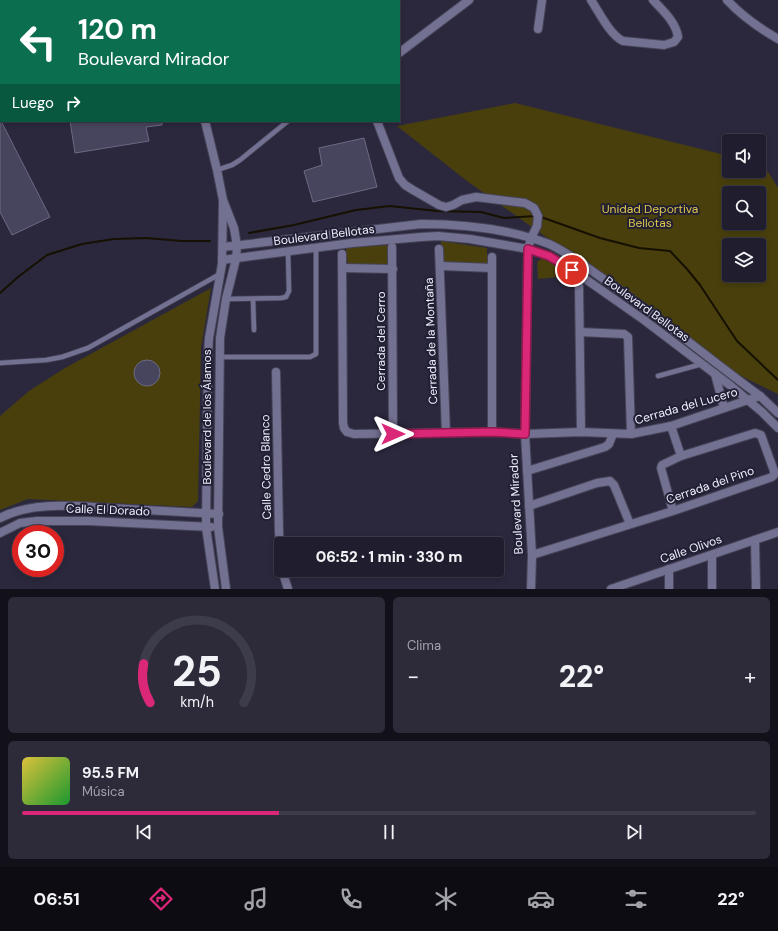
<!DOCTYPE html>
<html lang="es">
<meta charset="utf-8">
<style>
:root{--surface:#201e2e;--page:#2d2b3a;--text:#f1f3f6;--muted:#a2a2aa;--line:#3d3c4a;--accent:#db2777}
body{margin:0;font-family:"DM Sans",sans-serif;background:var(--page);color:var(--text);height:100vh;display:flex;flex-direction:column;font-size:15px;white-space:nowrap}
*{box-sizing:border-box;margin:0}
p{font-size:13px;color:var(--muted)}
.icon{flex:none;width:22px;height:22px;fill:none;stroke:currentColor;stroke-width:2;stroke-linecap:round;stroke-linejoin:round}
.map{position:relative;height:589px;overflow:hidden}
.drawer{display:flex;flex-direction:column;gap:8px;padding:8px;background:#121019;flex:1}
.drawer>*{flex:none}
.guide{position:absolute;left:0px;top:0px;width:400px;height:122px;box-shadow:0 2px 6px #0003,0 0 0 1px var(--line);background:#0b6e4f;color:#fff;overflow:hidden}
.controls{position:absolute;left:722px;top:134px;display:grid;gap:8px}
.controls a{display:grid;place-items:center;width:44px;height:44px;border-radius:4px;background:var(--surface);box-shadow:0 2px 6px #0003,0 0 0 1px var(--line);font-size:20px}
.speed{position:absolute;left:12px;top:525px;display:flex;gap:8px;font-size:20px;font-weight:700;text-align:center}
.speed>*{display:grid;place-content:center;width:52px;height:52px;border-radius:50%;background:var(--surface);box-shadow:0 2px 6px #0003,0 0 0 1px var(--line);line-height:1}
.speed .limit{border:6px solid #d22;background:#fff;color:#111}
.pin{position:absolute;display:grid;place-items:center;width:34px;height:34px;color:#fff;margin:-17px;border:2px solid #fff;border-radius:50%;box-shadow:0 1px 4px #0007}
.me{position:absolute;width:44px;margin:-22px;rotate:90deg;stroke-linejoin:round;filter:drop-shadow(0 0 3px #0008)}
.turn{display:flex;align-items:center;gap:14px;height:84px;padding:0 12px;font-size:18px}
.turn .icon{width:52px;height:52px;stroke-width:2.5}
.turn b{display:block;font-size:28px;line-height:34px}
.then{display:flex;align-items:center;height:38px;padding:0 12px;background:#0003;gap:8px;font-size:15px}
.big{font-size:30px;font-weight:800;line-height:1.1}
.drawer .tile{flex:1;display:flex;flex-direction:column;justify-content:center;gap:6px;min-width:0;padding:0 14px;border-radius:6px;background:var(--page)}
.drawer .dial{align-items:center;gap:0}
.dial svg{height:104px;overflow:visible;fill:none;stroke:var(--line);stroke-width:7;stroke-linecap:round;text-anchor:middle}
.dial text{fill:var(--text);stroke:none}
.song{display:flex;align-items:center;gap:12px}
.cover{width:48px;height:48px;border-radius:6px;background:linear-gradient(135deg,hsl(50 70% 55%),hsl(130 70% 35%))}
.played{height:4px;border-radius:2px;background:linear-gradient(90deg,var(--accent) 35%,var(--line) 35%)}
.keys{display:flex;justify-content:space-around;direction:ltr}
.heat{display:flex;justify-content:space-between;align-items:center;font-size:22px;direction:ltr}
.drawer .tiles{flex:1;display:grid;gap:8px;grid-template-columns:1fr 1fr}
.tile:last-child{grid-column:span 2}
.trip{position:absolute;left:274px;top:537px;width:230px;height:40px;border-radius:4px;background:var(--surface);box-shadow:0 2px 6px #0003,0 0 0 1px var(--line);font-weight:800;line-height:40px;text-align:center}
.tabs{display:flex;height:64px;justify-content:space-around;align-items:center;background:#0d0c12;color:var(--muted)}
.tabs .icon{width:28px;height:28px}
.tabs .current{color:var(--accent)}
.tabs b{font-size:18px;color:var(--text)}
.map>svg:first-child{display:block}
.green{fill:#493f0d;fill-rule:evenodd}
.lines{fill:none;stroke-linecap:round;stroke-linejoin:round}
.stream{stroke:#161000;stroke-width:2}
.building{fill:#47455d;stroke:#6c6a83}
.service-casing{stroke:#464458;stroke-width:6}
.minor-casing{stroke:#464458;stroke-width:10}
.tertiary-casing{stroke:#464458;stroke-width:10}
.service{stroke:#737191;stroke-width:4.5}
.minor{stroke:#737191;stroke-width:8}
.tertiary{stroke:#737191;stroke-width:8}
.route-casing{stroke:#8e194d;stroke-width:10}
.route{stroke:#db2777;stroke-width:7}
.labels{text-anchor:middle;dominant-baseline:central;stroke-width:4;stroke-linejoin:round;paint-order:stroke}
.park-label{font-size:12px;fill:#dec54e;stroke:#211f34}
.street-label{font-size:12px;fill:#eeedfb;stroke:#211f34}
</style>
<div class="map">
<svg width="778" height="589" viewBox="0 0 778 589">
<rect width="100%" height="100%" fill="#2b283e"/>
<g class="green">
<path d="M515,103L729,156V171H759V163L763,164L778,188V394L727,369L625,293L467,181L397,126ZM729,193H759V223H729ZM729,245H759V275H729Z"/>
<path d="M441,241L487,248V264L440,263Z"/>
<path d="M387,245L388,264L348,265L346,248Z"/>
<path d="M543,258L550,262L569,276L538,279L537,262Z"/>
<path d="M211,288L201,348L198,501L192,507L28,499L0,510V416L29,391L65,368Z"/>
</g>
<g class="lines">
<g class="stream">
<path d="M541,217L600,238L639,248L670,251L687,269L700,285L737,341L778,380"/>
<path d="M249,233L294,225L356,210L390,206L437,211L481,212L504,218L535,216"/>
<path d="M0,293L18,277L47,255L82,244L114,239L146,238L182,241H210"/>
</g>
</g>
<g class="building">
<path d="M0,119L50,217L12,235L0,212Z"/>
<path d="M70,121H162V125L146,127L149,141L75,153Z"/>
<path d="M364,138L377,187L313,202L304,171L322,165L319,148Z"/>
<circle cx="147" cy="373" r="13"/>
</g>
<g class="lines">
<defs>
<g id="service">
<path d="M153,0V1"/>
<path d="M217,170L232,165L240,160L288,121"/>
<path d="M226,299L281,298L286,297L289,291L288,251"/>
<path d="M253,299L254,330"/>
<path d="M219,357H310L316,354V247"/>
<path d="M0,363L46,360L62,357L88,348L220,274"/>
<path d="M658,376L702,364"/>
</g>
<g id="minor">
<path d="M591,0C599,12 610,35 623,41L664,45L674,42L678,37C676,22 663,11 653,0"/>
<path d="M727,0C742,16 759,28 778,39"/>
<path d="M538,29L542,0"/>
<path d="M399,53L469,0"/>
<path d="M377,121L399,178L405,185L413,190L439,205L446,207L453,205L462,200L476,197L525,203L534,208L538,216L537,226L531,238L528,249L525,434L532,555L531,589"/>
<path d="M392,247L393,434"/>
<path d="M439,249L446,433"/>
<path d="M342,254L343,423L344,428L347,432L354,434L492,432L525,434L581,432L631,434L671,426L760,396"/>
<path d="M441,266L492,268"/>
<path d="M343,268L393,269"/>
<path d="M579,286L581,432"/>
<path d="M580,332L624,334L628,337L631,434"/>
<path d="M276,372L279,532L281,562"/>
<path d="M715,374L724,408"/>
<path d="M671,426L681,456"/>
<path d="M492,432V257"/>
<path d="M527,471L605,447L609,444L613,434"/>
<path d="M529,506L597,483L610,481L614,485L630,524"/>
<path d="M755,540L756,589"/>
<path d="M532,555L673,511L772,477L774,475V471L761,435L755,433L681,456L662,465L661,468L673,511"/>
<path d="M712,555V589"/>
<path d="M669,569V589"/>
<path d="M282,570L288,589"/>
<path d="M611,589L778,532"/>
</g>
<g id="tertiary">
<path d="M172,0V1"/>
<path d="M205,121L217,170L223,200L234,228L237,246L236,259L226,299L220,338L218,527L226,589"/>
<path d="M223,247L421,224C463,224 509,229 549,244C569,253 587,268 605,280C658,316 708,358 760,396L778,413"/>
<path d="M222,260L352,243L421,237L438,236L470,239L528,249L549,256L564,264L644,320L731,386L762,412L778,428"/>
<path d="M0,518C32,501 74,506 109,508C145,510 182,512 219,514"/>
<path d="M0,533L20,523L37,521H89L211,527"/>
<path d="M215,589L206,527L208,354L209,338L222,264L223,202"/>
</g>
</defs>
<use href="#service" class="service-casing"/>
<use href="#minor" class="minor-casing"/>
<use href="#tertiary" class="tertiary-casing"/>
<use href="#service" class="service"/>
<use href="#minor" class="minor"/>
<use href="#tertiary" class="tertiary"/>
</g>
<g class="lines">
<defs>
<path id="route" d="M393,434L492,432L525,434L528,249L549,256L572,270"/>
</defs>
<use href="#route" class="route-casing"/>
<use href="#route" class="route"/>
</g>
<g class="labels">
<g class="park-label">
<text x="650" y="209">Unidad Deportiva<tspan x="650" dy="14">Bellotas</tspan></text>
</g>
<g class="street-label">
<text transform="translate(324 235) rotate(-7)">Boulevard Bellotas</text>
<text transform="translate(647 309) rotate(36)">Boulevard Bellotas</text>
<text transform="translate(381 341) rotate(-90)">Cerrada del Cerro</text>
<text transform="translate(431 341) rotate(-92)">Cerrada de la Montaña</text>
<text transform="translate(686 406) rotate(-16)">Cerrada del Lucero</text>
<text transform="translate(207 417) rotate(-90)">Boulevard de los Álamos</text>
<text transform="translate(266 467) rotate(-91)">Calle Cedro Blanco</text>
<text transform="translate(710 485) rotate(-19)">Cerrada del Pino</text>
<text transform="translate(516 504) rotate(-93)">Boulevard Mirador</text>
<text transform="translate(108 510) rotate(2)">Calle El Dorado</text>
<text transform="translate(691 549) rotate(-19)">Calle Olivos</text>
</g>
</g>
</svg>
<div class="controls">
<a><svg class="icon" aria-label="sound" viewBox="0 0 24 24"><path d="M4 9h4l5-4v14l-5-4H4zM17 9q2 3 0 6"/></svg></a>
<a><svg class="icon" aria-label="search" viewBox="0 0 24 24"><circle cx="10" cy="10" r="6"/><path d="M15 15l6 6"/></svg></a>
<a><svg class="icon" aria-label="layers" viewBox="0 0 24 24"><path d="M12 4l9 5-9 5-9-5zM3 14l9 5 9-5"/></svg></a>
</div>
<div class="speed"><div class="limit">30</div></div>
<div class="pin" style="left:572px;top:270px;background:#d93025"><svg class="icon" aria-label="arrive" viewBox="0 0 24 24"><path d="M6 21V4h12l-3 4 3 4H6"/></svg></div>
<svg class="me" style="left:393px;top:434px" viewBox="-20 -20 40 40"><path d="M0-17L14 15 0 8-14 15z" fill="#db2777" stroke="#fff" stroke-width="4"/></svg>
<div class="trip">06:52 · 1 min · 330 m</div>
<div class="guide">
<div class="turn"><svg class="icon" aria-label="left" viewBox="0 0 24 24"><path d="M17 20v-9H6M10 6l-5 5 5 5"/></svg><div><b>120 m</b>Boulevard Mirador</div></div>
<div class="then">Luego<svg class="icon" aria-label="right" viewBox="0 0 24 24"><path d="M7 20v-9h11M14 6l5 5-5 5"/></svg></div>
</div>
</div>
<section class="drawer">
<div class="tiles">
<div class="tile dial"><svg viewBox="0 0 100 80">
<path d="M14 69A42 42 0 1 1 86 69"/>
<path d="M14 69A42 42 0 0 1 9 39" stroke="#db2777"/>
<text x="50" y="56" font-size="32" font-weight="700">25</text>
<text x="50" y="72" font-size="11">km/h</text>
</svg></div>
<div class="tile"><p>Clima</p>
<div class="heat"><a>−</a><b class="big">22°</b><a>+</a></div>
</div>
<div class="tile">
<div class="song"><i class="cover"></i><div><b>95.5 FM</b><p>Música</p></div></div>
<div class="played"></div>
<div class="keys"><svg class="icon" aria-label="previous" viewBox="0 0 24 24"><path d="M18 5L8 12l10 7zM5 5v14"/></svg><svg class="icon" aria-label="pause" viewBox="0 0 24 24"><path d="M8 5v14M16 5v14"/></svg><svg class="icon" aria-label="next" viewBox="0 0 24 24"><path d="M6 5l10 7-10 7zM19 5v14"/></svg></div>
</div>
</div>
</section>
<nav class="tabs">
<b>06:51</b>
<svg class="icon current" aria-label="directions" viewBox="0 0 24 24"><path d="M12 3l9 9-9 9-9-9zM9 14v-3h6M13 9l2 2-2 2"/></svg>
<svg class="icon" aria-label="music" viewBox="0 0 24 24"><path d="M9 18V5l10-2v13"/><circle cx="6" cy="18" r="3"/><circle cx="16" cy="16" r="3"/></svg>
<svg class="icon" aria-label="phone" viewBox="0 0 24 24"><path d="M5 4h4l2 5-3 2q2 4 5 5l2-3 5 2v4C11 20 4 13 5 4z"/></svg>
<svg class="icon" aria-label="climate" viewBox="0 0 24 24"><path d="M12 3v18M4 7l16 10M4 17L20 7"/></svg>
<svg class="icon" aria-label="car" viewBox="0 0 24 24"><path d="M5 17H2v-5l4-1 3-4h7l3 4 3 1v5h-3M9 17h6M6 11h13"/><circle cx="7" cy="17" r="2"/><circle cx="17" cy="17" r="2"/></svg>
<svg class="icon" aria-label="filters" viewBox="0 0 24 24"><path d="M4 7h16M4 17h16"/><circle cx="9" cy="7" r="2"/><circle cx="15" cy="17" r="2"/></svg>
<b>22°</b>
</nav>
